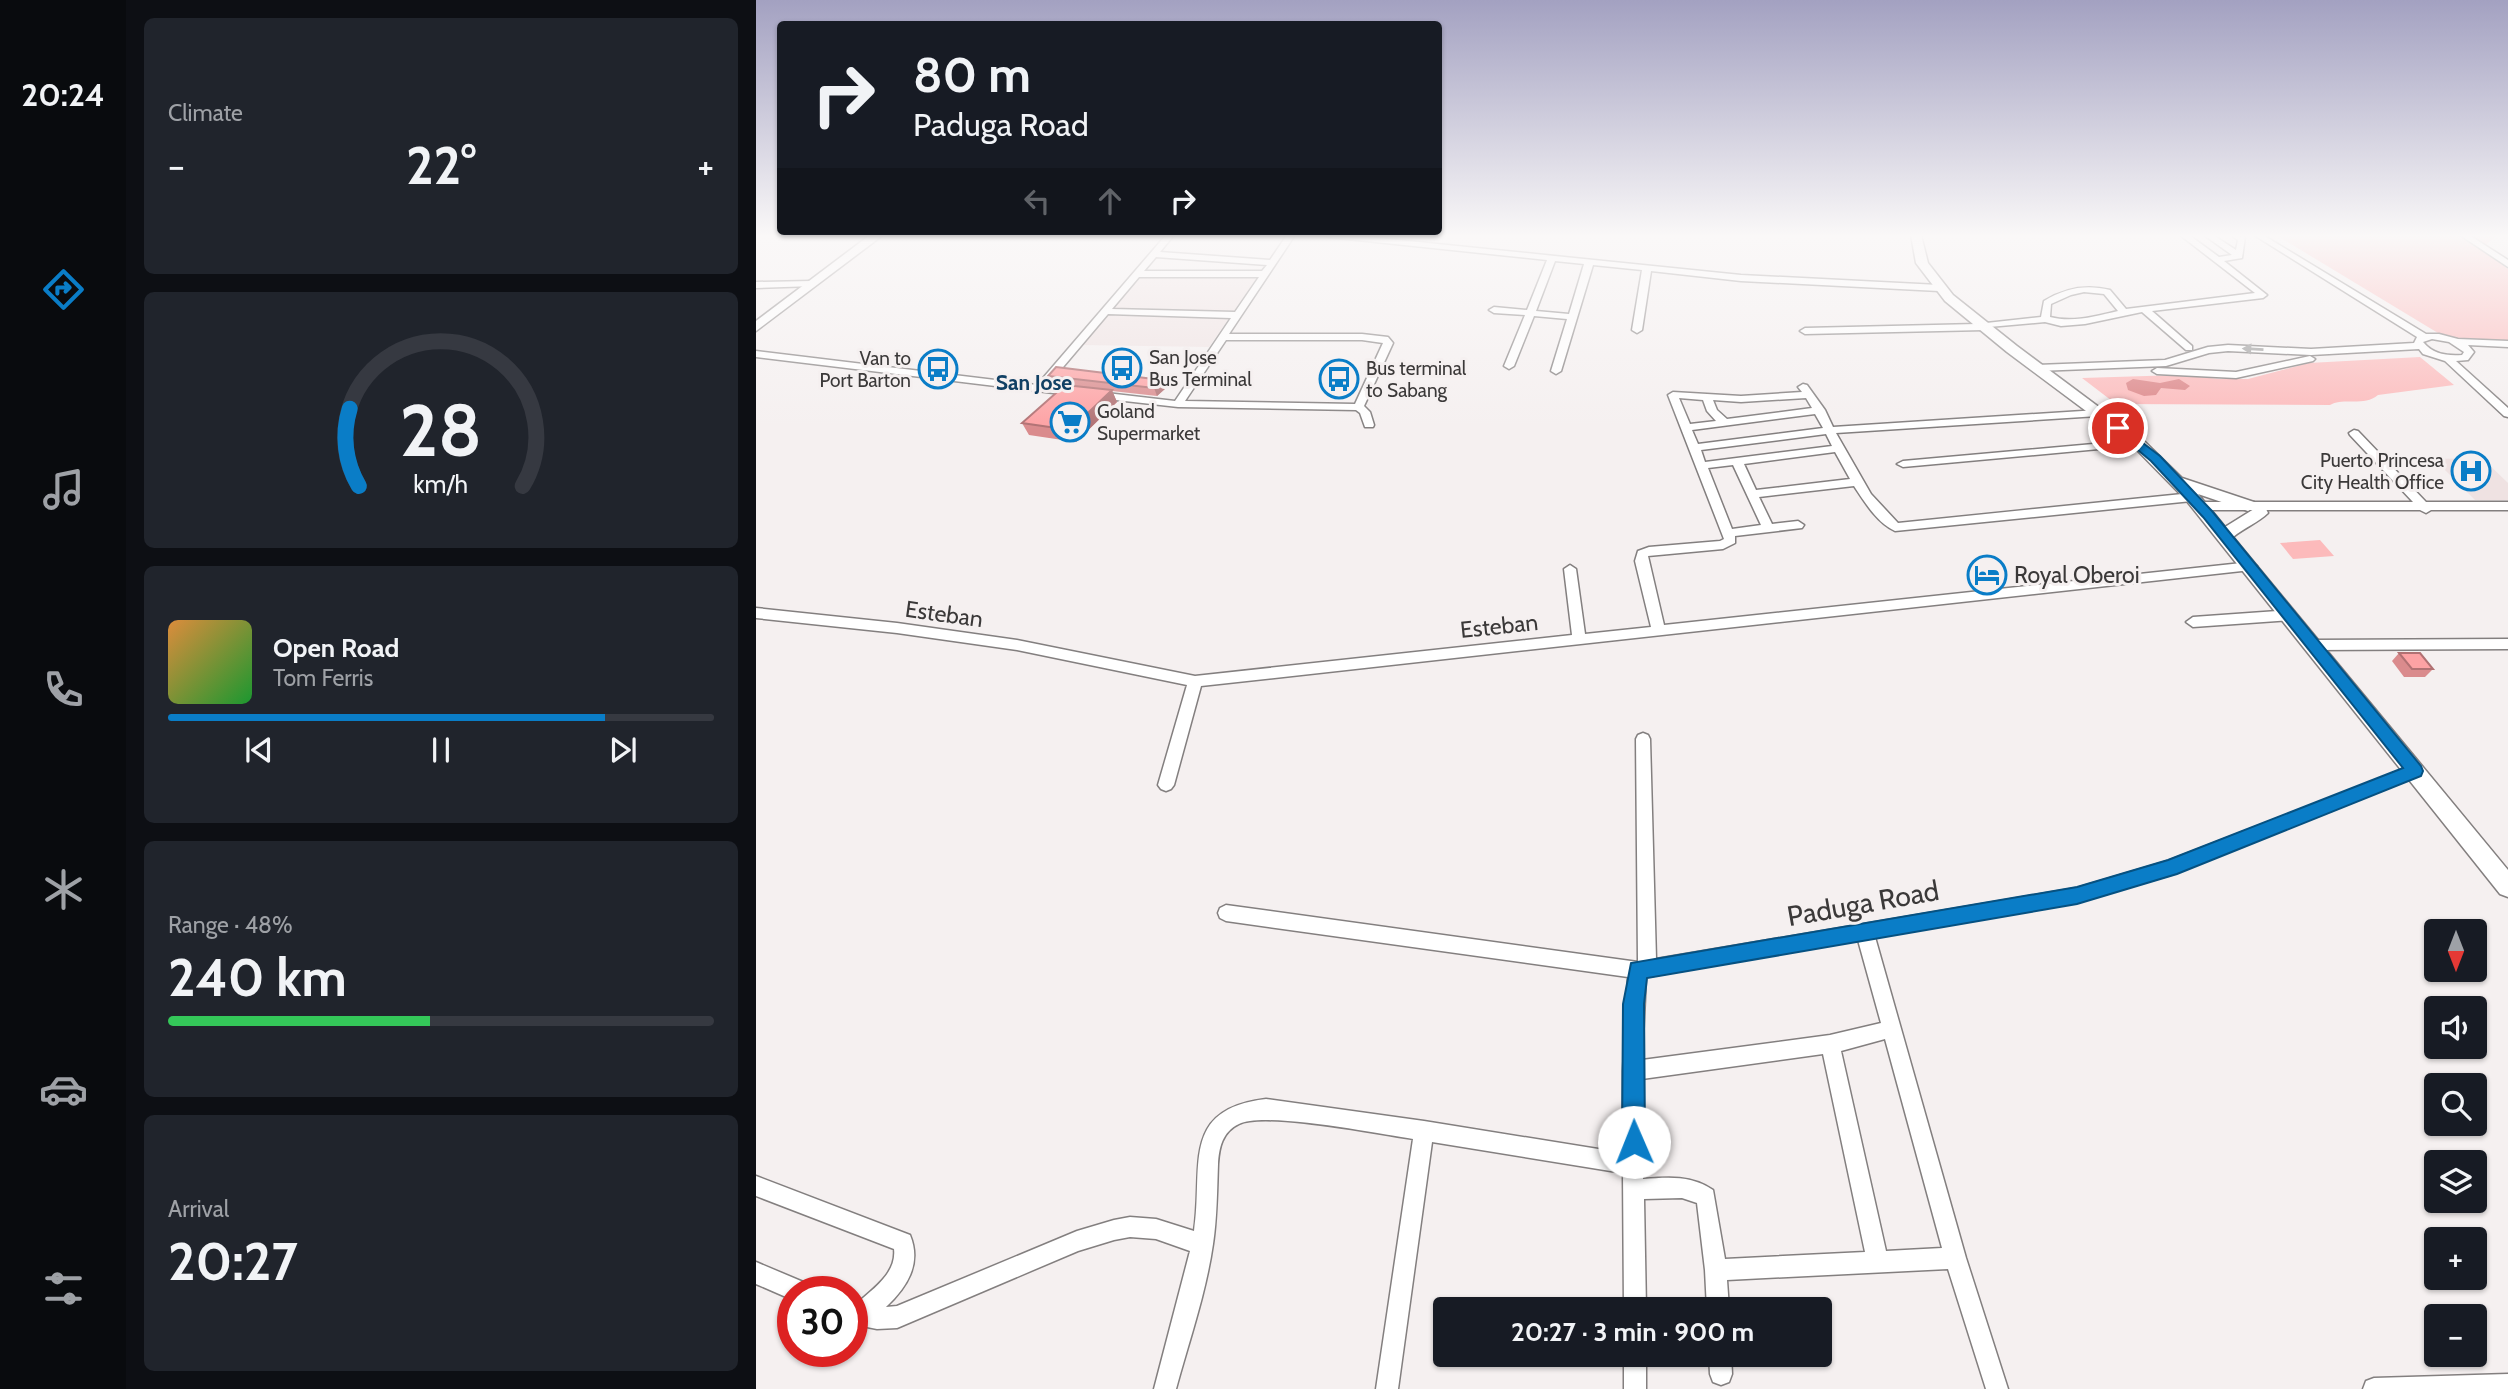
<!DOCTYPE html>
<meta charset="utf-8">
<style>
:root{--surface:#171b24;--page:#20242c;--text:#f1f3f6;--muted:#9ea1a6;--line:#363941;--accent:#0a7dc7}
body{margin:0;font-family:Cabin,sans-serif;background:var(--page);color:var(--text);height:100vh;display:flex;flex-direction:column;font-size:26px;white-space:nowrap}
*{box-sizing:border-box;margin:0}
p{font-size:23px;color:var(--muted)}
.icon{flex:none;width:38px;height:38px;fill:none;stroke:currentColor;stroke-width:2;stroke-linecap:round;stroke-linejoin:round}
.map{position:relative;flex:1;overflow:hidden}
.sheet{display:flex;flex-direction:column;gap:18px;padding:18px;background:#0d0f14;width:630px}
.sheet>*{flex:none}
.guide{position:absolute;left:21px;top:21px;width:665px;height:214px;border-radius:7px;box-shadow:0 2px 5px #0004;background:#171b24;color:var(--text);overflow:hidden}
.needle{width:46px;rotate:180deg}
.tools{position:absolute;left:1668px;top:919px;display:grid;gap:14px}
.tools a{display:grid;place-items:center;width:63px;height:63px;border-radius:7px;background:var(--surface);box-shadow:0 2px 5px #0004;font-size:35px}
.speed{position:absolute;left:21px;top:1276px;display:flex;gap:14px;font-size:35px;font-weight:700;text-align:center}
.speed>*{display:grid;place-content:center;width:91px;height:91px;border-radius:50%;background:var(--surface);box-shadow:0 2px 5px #0004;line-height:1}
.speed .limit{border:10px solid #d22;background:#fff;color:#111}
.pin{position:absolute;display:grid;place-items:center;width:60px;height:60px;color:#fff;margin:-30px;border:4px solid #fff;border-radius:50%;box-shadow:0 2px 7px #0007}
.me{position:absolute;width:77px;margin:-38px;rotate:359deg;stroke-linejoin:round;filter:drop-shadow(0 0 5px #0008)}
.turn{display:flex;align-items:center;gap:24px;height:147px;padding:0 21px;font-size:32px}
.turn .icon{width:91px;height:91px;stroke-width:2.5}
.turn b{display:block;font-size:49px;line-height:60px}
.lanes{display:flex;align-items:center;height:66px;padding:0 21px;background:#0003;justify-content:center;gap:35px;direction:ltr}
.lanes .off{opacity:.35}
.big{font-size:52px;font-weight:700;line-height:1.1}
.sheet .card{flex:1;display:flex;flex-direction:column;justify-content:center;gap:10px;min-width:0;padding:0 24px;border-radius:10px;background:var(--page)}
.sheet .dial{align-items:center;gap:0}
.dial svg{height:182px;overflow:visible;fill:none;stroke:var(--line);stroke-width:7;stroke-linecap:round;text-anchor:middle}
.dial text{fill:var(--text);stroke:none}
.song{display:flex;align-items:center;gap:21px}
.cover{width:84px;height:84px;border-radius:10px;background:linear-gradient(135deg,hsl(30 70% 55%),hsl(130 70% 35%))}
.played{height:7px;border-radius:4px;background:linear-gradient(90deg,var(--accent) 80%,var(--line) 80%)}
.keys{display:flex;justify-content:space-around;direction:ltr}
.heat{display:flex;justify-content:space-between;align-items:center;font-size:38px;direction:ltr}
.charge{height:10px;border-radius:5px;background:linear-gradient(90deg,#34c759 48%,var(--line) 0)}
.trip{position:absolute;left:677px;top:1297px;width:399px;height:70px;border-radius:7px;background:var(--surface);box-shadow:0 2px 5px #0004;font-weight:700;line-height:70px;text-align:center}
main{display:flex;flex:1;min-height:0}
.dock{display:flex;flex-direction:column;width:126px;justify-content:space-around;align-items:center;background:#090b0e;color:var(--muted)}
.dock .icon{width:49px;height:49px}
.dock .active{color:var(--accent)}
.dock b{font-size:32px;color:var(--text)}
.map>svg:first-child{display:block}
.built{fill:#efe2e2}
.green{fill:#fcbabb}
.water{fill:#dc8486}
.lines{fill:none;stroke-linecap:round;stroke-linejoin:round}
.minor-casing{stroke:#837f7f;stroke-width:3}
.major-casing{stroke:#837f7f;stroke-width:3}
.minor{fill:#fff;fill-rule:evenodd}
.major{fill:#fff;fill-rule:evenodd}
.wall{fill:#da8b8d}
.shaded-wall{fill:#b17173}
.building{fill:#fda2a4;stroke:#b17173;stroke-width:2}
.oneway{fill:#9d9c9c}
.route{fill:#0a7dc7;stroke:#065181;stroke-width:2}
.labels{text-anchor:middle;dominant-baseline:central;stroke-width:6;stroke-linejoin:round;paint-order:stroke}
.far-poi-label{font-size:19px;fill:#3b3939;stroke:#f5f0f0;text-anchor:start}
.far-quarter-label{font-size:21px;font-weight:bold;fill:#114064;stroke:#f5f0f0}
.poi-label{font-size:23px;fill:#3b3939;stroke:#f5f0f0;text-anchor:start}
.street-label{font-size:23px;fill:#3b3939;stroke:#f5f0f0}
.near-street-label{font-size:28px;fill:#3b3939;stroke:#f5f0f0}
</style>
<main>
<nav class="dock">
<b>20:24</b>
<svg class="icon active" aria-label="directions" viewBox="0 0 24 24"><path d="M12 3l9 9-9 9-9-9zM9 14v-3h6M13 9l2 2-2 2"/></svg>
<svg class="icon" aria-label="music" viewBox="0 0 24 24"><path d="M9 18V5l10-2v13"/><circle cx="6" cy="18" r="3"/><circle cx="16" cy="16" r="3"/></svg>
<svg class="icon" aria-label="phone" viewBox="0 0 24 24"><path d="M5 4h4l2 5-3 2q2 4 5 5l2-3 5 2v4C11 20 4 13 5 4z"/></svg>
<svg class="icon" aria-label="climate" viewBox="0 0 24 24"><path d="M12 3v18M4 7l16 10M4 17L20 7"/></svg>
<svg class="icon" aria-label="car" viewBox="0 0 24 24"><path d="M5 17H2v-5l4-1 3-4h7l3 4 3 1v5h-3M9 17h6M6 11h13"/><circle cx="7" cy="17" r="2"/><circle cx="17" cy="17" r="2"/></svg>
<svg class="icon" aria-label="filters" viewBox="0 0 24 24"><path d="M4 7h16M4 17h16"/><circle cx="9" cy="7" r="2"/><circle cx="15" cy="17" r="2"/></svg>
</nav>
<section class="sheet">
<div class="card"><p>Climate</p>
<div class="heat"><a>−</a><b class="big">22°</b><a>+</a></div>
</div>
<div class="card dial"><svg viewBox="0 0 100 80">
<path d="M14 69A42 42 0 1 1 86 69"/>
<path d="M14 69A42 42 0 0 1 10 35" stroke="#0a7dc7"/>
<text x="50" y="56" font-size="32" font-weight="700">28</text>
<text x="50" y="72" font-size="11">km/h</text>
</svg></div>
<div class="card">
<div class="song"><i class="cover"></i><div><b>Open Road</b><p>Tom Ferris</p></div></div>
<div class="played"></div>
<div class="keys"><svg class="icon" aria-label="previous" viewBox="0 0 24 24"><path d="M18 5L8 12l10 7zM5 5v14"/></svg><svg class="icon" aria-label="pause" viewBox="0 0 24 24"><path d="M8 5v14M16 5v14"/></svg><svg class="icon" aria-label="next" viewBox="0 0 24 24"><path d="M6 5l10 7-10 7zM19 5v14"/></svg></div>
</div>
<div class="card"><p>Range · 48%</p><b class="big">240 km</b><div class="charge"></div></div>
<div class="card"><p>Arrival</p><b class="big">20:27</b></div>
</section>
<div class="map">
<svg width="1752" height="1389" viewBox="0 0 1752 1389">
<rect width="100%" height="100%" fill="#f5f0f0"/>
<g class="built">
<path d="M383,276H502L453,347L324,345Z"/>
<path d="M1726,458L1752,483V500H1719L1678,459Z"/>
</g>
<g class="green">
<path d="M1520,235H1741L1725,249L1752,269V343L1697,338L1682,333Z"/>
<path d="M1664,357L1698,385L1622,395C1608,407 1588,397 1574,405L1360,404L1326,378L1423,375L1464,379H1492L1553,363Z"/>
<path d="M1564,540L1578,556L1537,559L1524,543Z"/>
</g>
<path class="water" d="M1377,379L1404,383L1423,379L1434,386L1429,390L1405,388L1400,395L1388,396L1372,390L1370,383Z"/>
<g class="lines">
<defs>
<g id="minor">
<path d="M410,235H418L404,252L514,260L531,235H539L473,334H606L632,337L637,343L608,406L614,412L618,425L617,427H609L604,413L600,410L422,407L342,398L337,395L342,392L419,401L475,318L352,314L291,386L326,391V395L322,396L0,357V351L281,385ZM400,257L511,265L506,271H388ZM383,277H503L479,312L356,309ZM470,340H606L627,343L599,404L429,401Z"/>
<path d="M568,235H593L985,275L1183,285L1187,288L1183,291L985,281L895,271L886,330L881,333L876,330L886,270L837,265L805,371L800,374L795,371L811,319L778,316L758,366L753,369L748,366L769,315L738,313L733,310L738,307L771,310L791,260L572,237ZM799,261L828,264L813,314L780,311Z"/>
<path d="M1424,235H1433L1463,257L1476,255L1448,235H1457L1480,250L1482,240L1475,235L1489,237L1486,258L1468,261L1511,295L1507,298L1396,311L1436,346V350H1430L1386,312L1329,324L1305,326L1289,322L1233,327L1228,330L1049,334L1044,331L1049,328L1221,324L1285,317L1288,301C1309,288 1330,284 1354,290L1370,309L1499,293ZM1328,292L1348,294L1362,311C1340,316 1317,323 1294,317L1295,304L1315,295Z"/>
<path d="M1498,235H1507L1670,334H1683L1702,339L1752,341V347L1712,345L1718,352L1712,360L1700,361L1752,408V417L1748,416L1689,361L1667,354L1663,349L1555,355L1472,351L1453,353L1410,366L1281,371L1276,368L1281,365L1409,360L1452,347L1472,345L1555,349L1658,343L1661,337ZM1676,339L1693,342L1708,352L1706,355C1690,356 1677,354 1667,342Z"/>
<path d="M1704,235H1713L1752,260V267Z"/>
<path d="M55,281L58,282V286L0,288V282Z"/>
<path d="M1554,356L1559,359L1557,361L1480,378L1401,374L1396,371L1401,368L1480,372Z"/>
<path d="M1047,384L1051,385L1069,410L1077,427L1342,410L1347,413L1342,416L1080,433L1115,494L1142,523L1436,493L1442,497L1436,501L1139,531C1121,523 1108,501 1098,486L1003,497L1016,524L1042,521L1048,525L1046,528L979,536V543L967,549L892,556L908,625L1495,562L1501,566L1495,570L445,686L418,785L415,789L410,791L405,789L402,785L431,685L261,650L141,633L0,618V608L141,623L261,640L439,676L816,635L808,569L814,565L820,569L829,634L895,627L879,561L882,551L893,547L964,541L968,539L912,395L917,392L985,396L1046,392L1042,387ZM923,398L947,400L951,411L960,421L934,424ZM1050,398L1056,408L971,419L961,410L957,400L985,402ZM1059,414L1067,428L942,444L936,430ZM1070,434L1076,446L949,462L945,450ZM1079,452L1094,479L1000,490L988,464ZM977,465L1005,525L976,529L952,468Z"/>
<path d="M1598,430L1602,431L1670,502H1752V510H1675L1670,513L1664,510H1444L1438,506L1444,502H1657L1594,435L1593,433Z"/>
<path d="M1382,440L1386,441V445L1147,467L1141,464L1147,461Z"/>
<path d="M1534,610L1540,615L1534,620L1437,627L1430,622L1437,617Z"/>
<path d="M1752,639V649L1558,650L1551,645L1558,640Z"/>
<path d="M887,733L892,735L894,739L900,959L1321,888L1412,861L1654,767L1659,765L1664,767L1666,771L1664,775L1414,875L1321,902L1119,937L1210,1258L1252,1389H1230L1192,1269L971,1280L973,1309H951L949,1270L941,1203L926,1198L888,1199L890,1309H868L867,1173L676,1142L642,1389H620L657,1139C623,1134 508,1111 483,1124C466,1132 463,1148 462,1164C461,1191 461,1218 457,1244C450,1293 433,1341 420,1389H398L434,1251L400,1239L374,1237L358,1240L322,1251L141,1328L121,1329L96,1324V1302L101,1303C117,1289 141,1273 138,1249L0,1196V1176L154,1235C166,1264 151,1287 130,1307L141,1306L321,1231L358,1220L374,1217L400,1219L438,1231C448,1168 423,1109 510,1099L668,1121L867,1153V1071L872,977L470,921L464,918L462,913L464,908L470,905L882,962L880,739L882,735ZM1102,940L1125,1023L1074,1035L886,1060L890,977ZM1129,1039L1186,1248L1130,1251L1085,1051ZM1067,1054L1109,1252L969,1259L957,1190C936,1175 912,1177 887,1179L886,1079Z"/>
<path d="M0,1262L52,1284L55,1292H37V1300L0,1284Z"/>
<rect x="868" y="1354" width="22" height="35"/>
<path d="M953,1354H975L976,1374L973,1382L965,1385L957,1382L954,1374Z"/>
<path d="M1752,1374V1389H1607L1610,1381L1618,1378Z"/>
</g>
<g id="major">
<path d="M114,235H127L0,331V321Z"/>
<path d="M1155,235H1165L1172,263L1197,295L1261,346L1387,440L1426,478L1498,502L1500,506L1492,511L1442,494L1469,527L1498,509H1510L1512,513C1503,522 1488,528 1477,537L1752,870V897L1744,894L1430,500L1377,446L1251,352L1189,301L1160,263Z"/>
</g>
</defs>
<use href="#minor" class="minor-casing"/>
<use href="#major" class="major-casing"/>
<use href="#minor" class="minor"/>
<use href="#major" class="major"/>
</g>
<g class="wall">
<path d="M292,376L410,388L401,396L356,391L361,402L320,442L273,435L266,423L309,385L296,384Z"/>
<path d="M1643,653L1677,669L1669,677H1648L1636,661Z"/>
</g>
<g class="shaded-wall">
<path d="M406,380L410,388L401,396L398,388Z"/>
<path d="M356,390L361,402L320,442L314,430Z"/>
</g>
<g class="building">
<path d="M300,367L406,380L398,388L292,376Z"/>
<path d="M309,385L356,390L314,430L266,423Z"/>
<path d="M1643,653H1664L1677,669H1656Z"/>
</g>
<defs><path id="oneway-solid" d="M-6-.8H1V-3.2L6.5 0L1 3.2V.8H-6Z" transform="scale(1.75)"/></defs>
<use class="oneway" href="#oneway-solid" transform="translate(1497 349) rotate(-177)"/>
<linearGradient id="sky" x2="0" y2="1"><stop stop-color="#a3a1c1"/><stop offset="0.55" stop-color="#faf8f8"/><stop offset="1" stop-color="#faf8f8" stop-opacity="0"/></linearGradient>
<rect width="1752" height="429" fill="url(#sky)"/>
<path class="route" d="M1362,424L1404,456L1456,511L1665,766L1667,771L1665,776L1421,874L1321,904L891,978L888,1004L889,1142L886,1149L878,1153L870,1149L866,1142L867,1004L875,963L1321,887L1412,860L1647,768L1447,517L1395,461L1358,430L1356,428Z"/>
<defs>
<symbol id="bus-ring" viewBox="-11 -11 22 22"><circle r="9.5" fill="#f5f0f0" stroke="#0a7dc7" stroke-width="1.5"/><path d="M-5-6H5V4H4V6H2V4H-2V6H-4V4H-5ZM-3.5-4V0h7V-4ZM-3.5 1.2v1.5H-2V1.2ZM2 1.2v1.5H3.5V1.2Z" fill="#0a7dc7"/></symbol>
<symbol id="supermarket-ring" viewBox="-11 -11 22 22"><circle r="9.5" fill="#f5f0f0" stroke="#0a7dc7" stroke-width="1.5"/><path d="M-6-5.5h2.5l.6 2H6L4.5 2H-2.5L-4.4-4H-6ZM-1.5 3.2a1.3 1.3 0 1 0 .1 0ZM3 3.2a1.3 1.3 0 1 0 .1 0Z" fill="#0a7dc7"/></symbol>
<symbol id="hospital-ring" viewBox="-11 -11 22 22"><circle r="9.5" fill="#f5f0f0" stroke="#0a7dc7" stroke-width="1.5"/><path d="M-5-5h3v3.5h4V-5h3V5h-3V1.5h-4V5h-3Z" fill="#0a7dc7"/></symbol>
<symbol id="hotel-ring" viewBox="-11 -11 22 22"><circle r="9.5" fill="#f5f0f0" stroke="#0a7dc7" stroke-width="1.5"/><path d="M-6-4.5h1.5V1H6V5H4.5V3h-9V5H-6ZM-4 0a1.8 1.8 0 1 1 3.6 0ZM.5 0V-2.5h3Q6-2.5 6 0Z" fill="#0a7dc7"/></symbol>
</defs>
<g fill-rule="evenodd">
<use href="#bus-ring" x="344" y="346" width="44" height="44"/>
<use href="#bus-ring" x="160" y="347" width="44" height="44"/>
<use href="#bus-ring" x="561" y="357" width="44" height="44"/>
<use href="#supermarket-ring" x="292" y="400" width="44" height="44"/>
<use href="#hospital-ring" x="1693" y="449" width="44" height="44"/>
<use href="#hotel-ring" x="1209" y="553" width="44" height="44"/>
</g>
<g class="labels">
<g class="far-poi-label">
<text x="393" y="357">San Jose<tspan x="393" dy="22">Bus Terminal</tspan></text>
<text x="155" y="358" text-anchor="end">Van to<tspan x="155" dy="22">Port Barton</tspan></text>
<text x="610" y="368">Bus terminal<tspan x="610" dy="22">to Sabang</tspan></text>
<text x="341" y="411">Goland<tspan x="341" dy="22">Supermarket</tspan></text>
<text x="1688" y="460" text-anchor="end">Puerto Princesa<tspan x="1688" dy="22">City Health Office</tspan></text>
</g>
<g class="far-quarter-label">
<text x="278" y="382">San Jose</text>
</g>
<g class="poi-label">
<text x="1258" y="575">Royal Oberoi</text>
</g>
<g class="street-label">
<text transform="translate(188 614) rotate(8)">Esteban</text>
<text transform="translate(743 626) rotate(-6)">Esteban</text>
</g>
<g class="near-street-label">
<text transform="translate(1107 903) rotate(-10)">Paduga Road</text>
</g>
</g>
</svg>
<div class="tools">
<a><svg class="needle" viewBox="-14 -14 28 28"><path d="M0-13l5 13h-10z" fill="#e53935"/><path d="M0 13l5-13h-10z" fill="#9ea1a6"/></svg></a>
<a><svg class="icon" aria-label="sound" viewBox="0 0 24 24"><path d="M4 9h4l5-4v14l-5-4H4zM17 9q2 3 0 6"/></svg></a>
<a><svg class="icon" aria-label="search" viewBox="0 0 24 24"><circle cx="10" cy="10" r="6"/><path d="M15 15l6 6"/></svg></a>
<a><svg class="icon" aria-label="layers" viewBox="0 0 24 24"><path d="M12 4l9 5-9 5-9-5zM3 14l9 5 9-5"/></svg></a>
<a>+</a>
<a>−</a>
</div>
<div class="speed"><div class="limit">30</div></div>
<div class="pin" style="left:1362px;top:428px;background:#d93025"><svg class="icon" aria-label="arrive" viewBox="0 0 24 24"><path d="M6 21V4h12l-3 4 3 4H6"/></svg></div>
<svg class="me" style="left:878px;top:1142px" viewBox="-20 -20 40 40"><circle r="19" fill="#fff"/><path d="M0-13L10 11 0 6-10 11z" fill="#0a7dc7"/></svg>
<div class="trip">20:27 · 3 min · 900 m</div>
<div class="guide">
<div class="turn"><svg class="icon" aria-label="right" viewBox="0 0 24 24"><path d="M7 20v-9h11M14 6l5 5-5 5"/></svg><div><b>80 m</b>Paduga Road</div></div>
<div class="lanes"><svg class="icon off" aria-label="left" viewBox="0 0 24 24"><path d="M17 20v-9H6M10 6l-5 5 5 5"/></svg><svg class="icon off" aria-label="ahead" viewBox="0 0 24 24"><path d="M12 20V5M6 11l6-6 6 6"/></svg><svg class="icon" aria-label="right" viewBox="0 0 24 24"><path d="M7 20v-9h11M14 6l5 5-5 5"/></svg></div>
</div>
</div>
</main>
